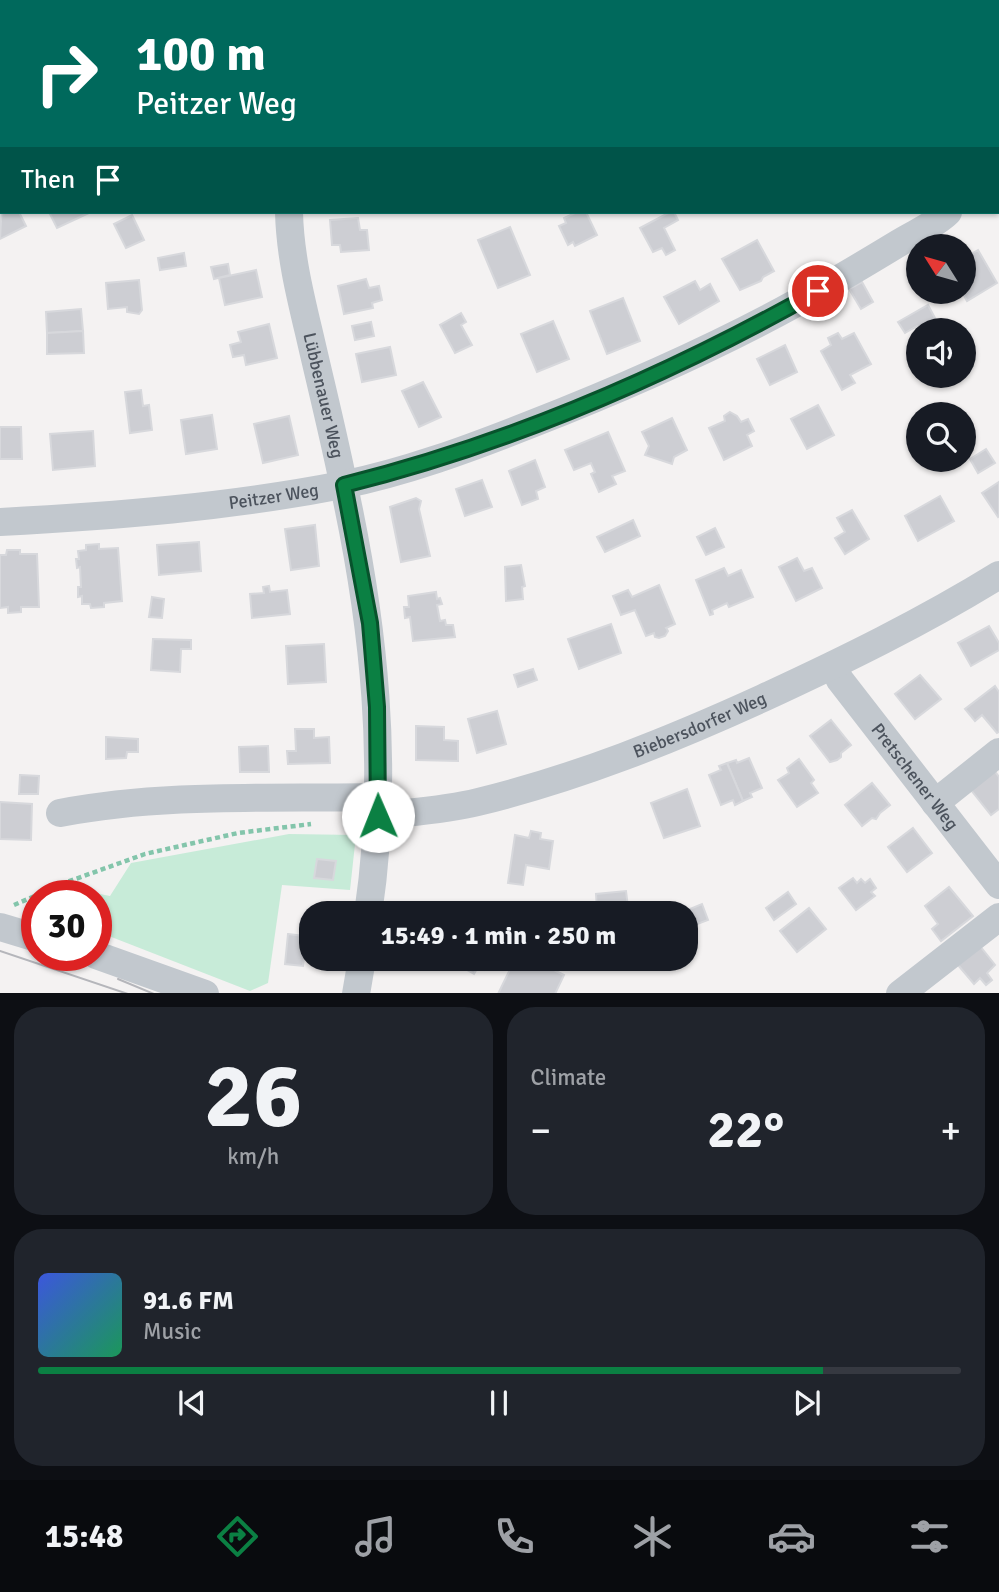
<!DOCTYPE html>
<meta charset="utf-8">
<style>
:root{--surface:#171b24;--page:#20242c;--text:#f1f3f6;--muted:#9ea1a6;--line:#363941;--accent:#0b8043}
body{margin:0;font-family:Signika,sans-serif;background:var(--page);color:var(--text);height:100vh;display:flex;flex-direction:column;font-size:26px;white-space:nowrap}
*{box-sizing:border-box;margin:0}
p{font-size:23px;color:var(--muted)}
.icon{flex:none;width:38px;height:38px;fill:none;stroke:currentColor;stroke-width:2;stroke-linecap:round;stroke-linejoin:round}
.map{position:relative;height:993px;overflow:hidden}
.panel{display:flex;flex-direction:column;gap:14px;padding:14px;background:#0d0f14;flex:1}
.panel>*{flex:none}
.top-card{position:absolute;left:0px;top:0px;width:999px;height:214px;box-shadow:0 2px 5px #0004;background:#00695c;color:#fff;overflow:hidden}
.needle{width:46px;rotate:307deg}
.tools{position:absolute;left:906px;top:234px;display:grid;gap:14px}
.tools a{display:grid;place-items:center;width:70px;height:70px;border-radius:50%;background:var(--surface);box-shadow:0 2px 5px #0004;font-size:35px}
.speed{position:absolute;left:21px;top:880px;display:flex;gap:14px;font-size:35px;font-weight:700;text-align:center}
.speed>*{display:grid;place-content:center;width:91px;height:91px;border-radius:50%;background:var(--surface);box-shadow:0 2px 5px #0004;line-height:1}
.speed .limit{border:10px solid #d22;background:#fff;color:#111}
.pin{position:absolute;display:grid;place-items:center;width:60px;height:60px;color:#fff;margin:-30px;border:4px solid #fff;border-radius:50%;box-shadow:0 2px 7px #0007}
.me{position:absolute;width:77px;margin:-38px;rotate:359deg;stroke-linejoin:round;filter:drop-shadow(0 0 5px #0008)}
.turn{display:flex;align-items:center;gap:24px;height:147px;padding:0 21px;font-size:32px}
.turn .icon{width:91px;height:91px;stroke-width:2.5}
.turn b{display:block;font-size:49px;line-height:60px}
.then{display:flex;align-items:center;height:66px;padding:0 21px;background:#0003;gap:14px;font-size:26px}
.big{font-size:52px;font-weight:700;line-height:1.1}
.panel .widget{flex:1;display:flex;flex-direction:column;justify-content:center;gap:10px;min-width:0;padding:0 24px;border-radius:28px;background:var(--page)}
.panel .dial{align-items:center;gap:0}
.dial b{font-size:91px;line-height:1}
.song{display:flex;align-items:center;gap:21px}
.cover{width:84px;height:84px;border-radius:10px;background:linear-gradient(135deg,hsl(230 70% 55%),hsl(150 70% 35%))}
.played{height:7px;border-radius:4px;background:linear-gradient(90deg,var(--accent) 85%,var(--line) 85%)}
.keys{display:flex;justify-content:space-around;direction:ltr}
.heat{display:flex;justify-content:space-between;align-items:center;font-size:38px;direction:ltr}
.panel .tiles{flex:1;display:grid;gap:14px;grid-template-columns:1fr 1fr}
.widget:last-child{grid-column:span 2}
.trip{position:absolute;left:299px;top:901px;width:399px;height:70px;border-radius:28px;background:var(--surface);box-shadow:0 2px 5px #0004;font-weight:700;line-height:70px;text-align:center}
.dock{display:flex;height:112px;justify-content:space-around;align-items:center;background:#090b0e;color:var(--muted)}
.dock .icon{width:49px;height:49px}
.dock .active{color:var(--accent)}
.dock b{font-size:32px;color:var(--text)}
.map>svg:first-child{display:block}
.green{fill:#c7ebd8}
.building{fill:#cdced3;stroke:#d7d8dc;stroke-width:2}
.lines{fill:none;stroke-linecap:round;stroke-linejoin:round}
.path{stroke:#83c5ab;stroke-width:4.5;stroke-dasharray:5 3.5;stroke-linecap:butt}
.minor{stroke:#c2c8ce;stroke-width:28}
.tram{stroke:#b5b6bb;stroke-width:2}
.route-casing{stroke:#07532c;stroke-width:18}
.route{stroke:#0b8043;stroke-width:12}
.labels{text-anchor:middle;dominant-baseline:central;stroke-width:5;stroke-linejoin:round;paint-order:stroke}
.street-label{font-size:18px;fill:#4c535d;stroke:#fff}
</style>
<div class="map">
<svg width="999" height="994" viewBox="0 0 999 994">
<rect width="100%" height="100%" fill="#f4f2f2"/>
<path class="green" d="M289,834L356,835L350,890L282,885L268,983L250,991L96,931V896H45L50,884L110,896L131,863Z"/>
<g class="building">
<path d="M2,203V212H19L26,226L0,239Z"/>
<path d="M49,212H91L57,228Z"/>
<path d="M577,212H586L597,235L575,246L573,242L568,245L559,226L566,223L564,218Z"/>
<path d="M670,212H674L678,220L664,228L675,250L666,255L662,248L653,252L640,228Z"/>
<path d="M132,215L144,240L126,248L114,224Z"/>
<path d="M358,218L360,230H367L369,250L341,252L340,245H332L330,220Z"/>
<path d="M510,227L530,275L498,288L478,240Z"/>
<path d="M757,240L774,271L763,277L761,281L740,290L722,259Z"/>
<path d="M978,250L997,283L967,301L962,292H964V258Z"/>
<path d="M184,253L186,266L160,270L158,258Z"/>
<path d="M228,264L230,275L214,279L211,267Z"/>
<path d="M256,270L262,297L225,305L219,278Z"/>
<path d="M366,279L369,288L379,286L382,300L372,303L373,308L344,314L338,286Z"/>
<path d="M139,280L142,310L139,314L127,312V307L108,309L106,283Z"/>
<path d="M695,281L700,290L710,284L719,301L679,324L664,297Z"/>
<path d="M862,282L873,302L861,309L849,289Z"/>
<path d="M623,298L640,341L607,354L590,311Z"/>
<path d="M928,305L936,320L920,330L917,326L905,333L898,322Z"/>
<path d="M81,309L83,331L47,333L46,312Z"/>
<path d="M461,313L466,322L461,325L472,345L455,353L440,325Z"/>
<path d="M553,321L569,359L537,372L521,334Z"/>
<path d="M371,322L374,336L355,340L352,326Z"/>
<path d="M269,324L277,358L246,365L244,355L233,357L230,345L241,342L238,332Z"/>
<path d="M83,331L84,353L47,354V333Z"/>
<path d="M838,333L842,339L854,333L871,364L850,375L855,383L842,390L821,351L831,345L828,338Z"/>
<path d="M785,345L797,372L770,385L757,359Z"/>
<path d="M390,347L396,375L362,382L356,354Z"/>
<path d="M423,382L441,417L419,427L402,391Z"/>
<path d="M141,390L143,406L149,405L152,430L130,433L125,392Z"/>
<path d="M818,405L834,435L807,449L791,419Z"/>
<path d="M730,412L737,416L741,422L748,419L754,431L747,435L752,446L724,460L709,428L725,421L724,416Z"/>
<path d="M212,415L217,449L186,454L181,420Z"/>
<path d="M289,416L298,455L263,463L254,424Z"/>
<path d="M672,418L687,450L674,457L672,464L645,455L649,446L642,432Z"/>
<path d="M0,427H21L22,459H0Z"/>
<path d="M93,431L95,466L53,470L50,434Z"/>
<path d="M608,432L625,471L612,476L616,484L599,492L591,474L595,472L591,463L574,470L565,450Z"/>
<path d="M986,449L995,463L978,473L970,459Z"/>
<path d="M535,460L545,487L536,491L538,499L522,505L509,471Z"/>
<path d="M482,480L492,507L465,516L456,489Z"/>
<path d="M999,482V516L998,517L982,493Z"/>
<path d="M940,496L954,521L918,541L905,516Z"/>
<path d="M416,498L421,501L419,509L430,556L401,562L390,507Z"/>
<path d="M852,510L869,539L845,554L835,538L845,532L837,518Z"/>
<path d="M633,520L640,536L605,552L597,537Z"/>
<path d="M315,525L319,566L291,570L285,529Z"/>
<path d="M715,528L724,547L706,555L697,537Z"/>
<path d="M199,542L201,571L159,575L157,545Z"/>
<path d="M99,544V549L118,548L122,601L104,603V607L91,608L90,604H82V596L78,597V587H81L80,567L77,568L76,559H79L78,551L86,550V545Z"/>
<path d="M7,550H20V554H37L39,607H21V612L8,613V607L0,608V555H6Z"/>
<path d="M797,558L804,571L812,568L822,588L796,601L779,567Z"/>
<path d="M521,565L525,586L522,587L523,599L506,601L505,567Z"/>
<path d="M724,568L728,576L741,570L753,597L729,607L727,603L712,610L713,614L710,615L696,580Z"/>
<path d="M659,585L675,624L666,628L668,631L665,636L659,638L655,637L654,633L646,636L635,610L621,615L613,596L628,590L632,597Z"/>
<path d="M269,586L270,592L287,590L290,614L252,618L250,594L264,593L263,587Z"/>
<path d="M436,592L437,599L440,598L442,604L437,605L440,621L445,620L446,625H453L455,637L413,641L410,617L405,618L404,607H409L408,596Z"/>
<path d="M152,597L164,599L162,618L149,617Z"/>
<path d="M611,624L621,653L579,669L568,639Z"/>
<path d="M989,626L999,643V650L971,666L958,643Z"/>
<path d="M153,639L191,640V649H181L180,672L151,670Z"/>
<path d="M324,644L326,682L288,684L286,646Z"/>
<path d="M533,669L537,680L518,687L514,675Z"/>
<path d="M920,675L941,699L915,719L895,694Z"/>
<path d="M995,686L999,692V732L997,733L982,715L975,721L965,709Z"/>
<path d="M497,711L506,744L477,753L468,719Z"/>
<path d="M831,720L851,745L841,753V757L837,760L830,762L810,736Z"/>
<path d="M416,726L444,727V740L458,741V761L416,760Z"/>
<path d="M295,729H314V738L329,737L330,763L288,764L287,751H296Z"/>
<path d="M106,737L138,739V752H127L126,758L106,759Z"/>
<path d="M268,746L269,772H240L239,747Z"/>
<path d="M749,758L762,788L750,793L752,797L743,801L727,763L736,760L737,763Z"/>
<path d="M799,759L814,780L811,783L818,793L797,807L778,780L789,773L787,768Z"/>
<path d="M727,763L743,801L735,805L733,800L721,805L709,775L721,770L719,766Z"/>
<path d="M992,767L999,777V809L991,815L967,785Z"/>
<path d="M20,775L39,776L38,794H19Z"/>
<path d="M872,783L890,805L880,813L876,819L872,818L862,826L845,805Z"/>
<path d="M687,789L700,826L664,838L651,803Z"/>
<path d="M0,802L32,804L31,840L0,839Z"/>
<path d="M913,828L932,853L907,872L888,847Z"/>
<path d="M531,831L541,833L540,839L553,841L549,869L526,865L523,885L508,883L515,835L529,838Z"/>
<path d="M317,859L336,861L333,880L314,878Z"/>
<path d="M853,878L857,883L861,879L865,883L870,879L876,888L871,892L875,896L856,910L839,888Z"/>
<path d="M949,887L973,916L941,941L932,929L938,924L925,906Z"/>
<path d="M626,891L628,907L622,908L623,914H608V910H597L596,894Z"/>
<path d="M788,892L796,904L774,920L766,908Z"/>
<path d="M702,904L708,920L692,926L685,911Z"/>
<path d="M809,908L826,929L797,952L780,931Z"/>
<path d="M288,934L312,937V951L305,950L303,966L285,964Z"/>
<path d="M980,946L995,965L987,973L992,980L986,985L980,978L974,984L958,965Z"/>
<path d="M465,959H490L484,970L478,967L474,974L462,967Z"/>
<path d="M515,959H532L564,975L555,994H498Z"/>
</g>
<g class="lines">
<path class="path" d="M14,905L67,882L145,854L238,833L311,824"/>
<g class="minor">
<path d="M628,0L631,2"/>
<path d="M38,2L42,0"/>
<path d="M315,2L316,0"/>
<path d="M0,20L2,19"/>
<path d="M998,162H999"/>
<path id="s1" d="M289,212C290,255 300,295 310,337C321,385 333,433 343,482C374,623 390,769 368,914"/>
<path id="s2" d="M0,522C115,516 229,507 342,485C406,472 468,449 529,425C621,389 711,350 798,302C833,283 866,263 899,243C915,233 935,225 948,212"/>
<path id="s3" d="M833,666L840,680L999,885"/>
<path d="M935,803L999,752"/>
<path d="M60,813C164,793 272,799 378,797"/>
<path id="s4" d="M378,816C411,812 446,810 478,802C577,778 671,740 763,698C843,661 923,622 999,575"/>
<path d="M0,927L37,938"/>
<path d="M96,955L205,994"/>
<path d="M356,994L362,959"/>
<path d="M900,994L999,917"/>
</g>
<g class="tram">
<path d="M0,951L128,994"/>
<path d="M118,979L154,994"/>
</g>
</g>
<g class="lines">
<defs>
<path id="route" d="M378,816L377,707L370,623L344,485C509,444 669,375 818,291"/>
</defs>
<use href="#route" class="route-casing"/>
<use href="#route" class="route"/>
</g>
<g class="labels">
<g class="street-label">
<text stroke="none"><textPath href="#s1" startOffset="187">Lübbenauer Weg</textPath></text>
<text stroke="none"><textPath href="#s2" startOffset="275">Peitzer Weg</textPath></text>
<text stroke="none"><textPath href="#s4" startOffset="336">Biebersdorfer Weg</textPath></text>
<text stroke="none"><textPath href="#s3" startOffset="138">Pretschener Weg</textPath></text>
</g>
</g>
</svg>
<div class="tools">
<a><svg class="needle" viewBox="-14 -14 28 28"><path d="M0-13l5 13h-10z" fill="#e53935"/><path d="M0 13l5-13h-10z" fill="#9ea1a6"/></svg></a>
<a><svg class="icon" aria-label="sound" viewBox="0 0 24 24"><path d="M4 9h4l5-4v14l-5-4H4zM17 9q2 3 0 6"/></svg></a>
<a><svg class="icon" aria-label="search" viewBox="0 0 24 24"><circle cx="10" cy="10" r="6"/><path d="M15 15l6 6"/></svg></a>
</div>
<div class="speed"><div class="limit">30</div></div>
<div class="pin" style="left:818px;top:291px;background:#d93025"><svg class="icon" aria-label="arrive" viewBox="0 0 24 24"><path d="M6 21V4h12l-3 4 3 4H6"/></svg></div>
<svg class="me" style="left:378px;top:816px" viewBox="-20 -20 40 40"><circle r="19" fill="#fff"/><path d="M0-13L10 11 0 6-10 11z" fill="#0b8043"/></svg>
<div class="trip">15:49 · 1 min · 250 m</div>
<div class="top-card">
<div class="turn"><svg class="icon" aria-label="right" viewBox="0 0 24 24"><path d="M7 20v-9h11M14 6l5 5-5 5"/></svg><div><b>100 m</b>Peitzer Weg</div></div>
<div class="then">Then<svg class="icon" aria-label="arrive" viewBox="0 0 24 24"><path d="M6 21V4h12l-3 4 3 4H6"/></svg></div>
</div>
</div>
<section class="panel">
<div class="tiles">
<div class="widget dial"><b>26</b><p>km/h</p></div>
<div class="widget"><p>Climate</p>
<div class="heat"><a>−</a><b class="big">22°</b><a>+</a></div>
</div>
<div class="widget">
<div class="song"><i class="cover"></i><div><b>91.6 FM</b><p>Music</p></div></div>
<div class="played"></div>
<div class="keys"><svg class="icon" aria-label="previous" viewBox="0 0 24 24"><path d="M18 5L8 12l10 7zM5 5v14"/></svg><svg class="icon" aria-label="pause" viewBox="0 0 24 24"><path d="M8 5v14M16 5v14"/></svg><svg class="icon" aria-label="next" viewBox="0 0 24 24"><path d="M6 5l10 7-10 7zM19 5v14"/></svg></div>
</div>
</div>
</section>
<nav class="dock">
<b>15:48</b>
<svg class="icon active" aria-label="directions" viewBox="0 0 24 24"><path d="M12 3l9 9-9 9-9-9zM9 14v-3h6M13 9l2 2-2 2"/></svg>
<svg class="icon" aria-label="music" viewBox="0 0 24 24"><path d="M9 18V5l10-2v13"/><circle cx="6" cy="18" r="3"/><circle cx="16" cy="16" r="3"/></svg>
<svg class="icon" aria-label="phone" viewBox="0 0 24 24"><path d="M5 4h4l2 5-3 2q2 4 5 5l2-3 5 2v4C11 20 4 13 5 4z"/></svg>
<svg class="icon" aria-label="climate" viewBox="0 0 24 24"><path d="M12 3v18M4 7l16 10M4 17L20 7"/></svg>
<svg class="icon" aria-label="car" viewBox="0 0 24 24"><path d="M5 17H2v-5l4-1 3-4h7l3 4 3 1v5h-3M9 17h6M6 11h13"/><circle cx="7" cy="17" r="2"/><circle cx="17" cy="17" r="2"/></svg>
<svg class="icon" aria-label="filters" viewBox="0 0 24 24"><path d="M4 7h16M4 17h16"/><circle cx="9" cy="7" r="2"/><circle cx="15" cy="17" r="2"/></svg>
</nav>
